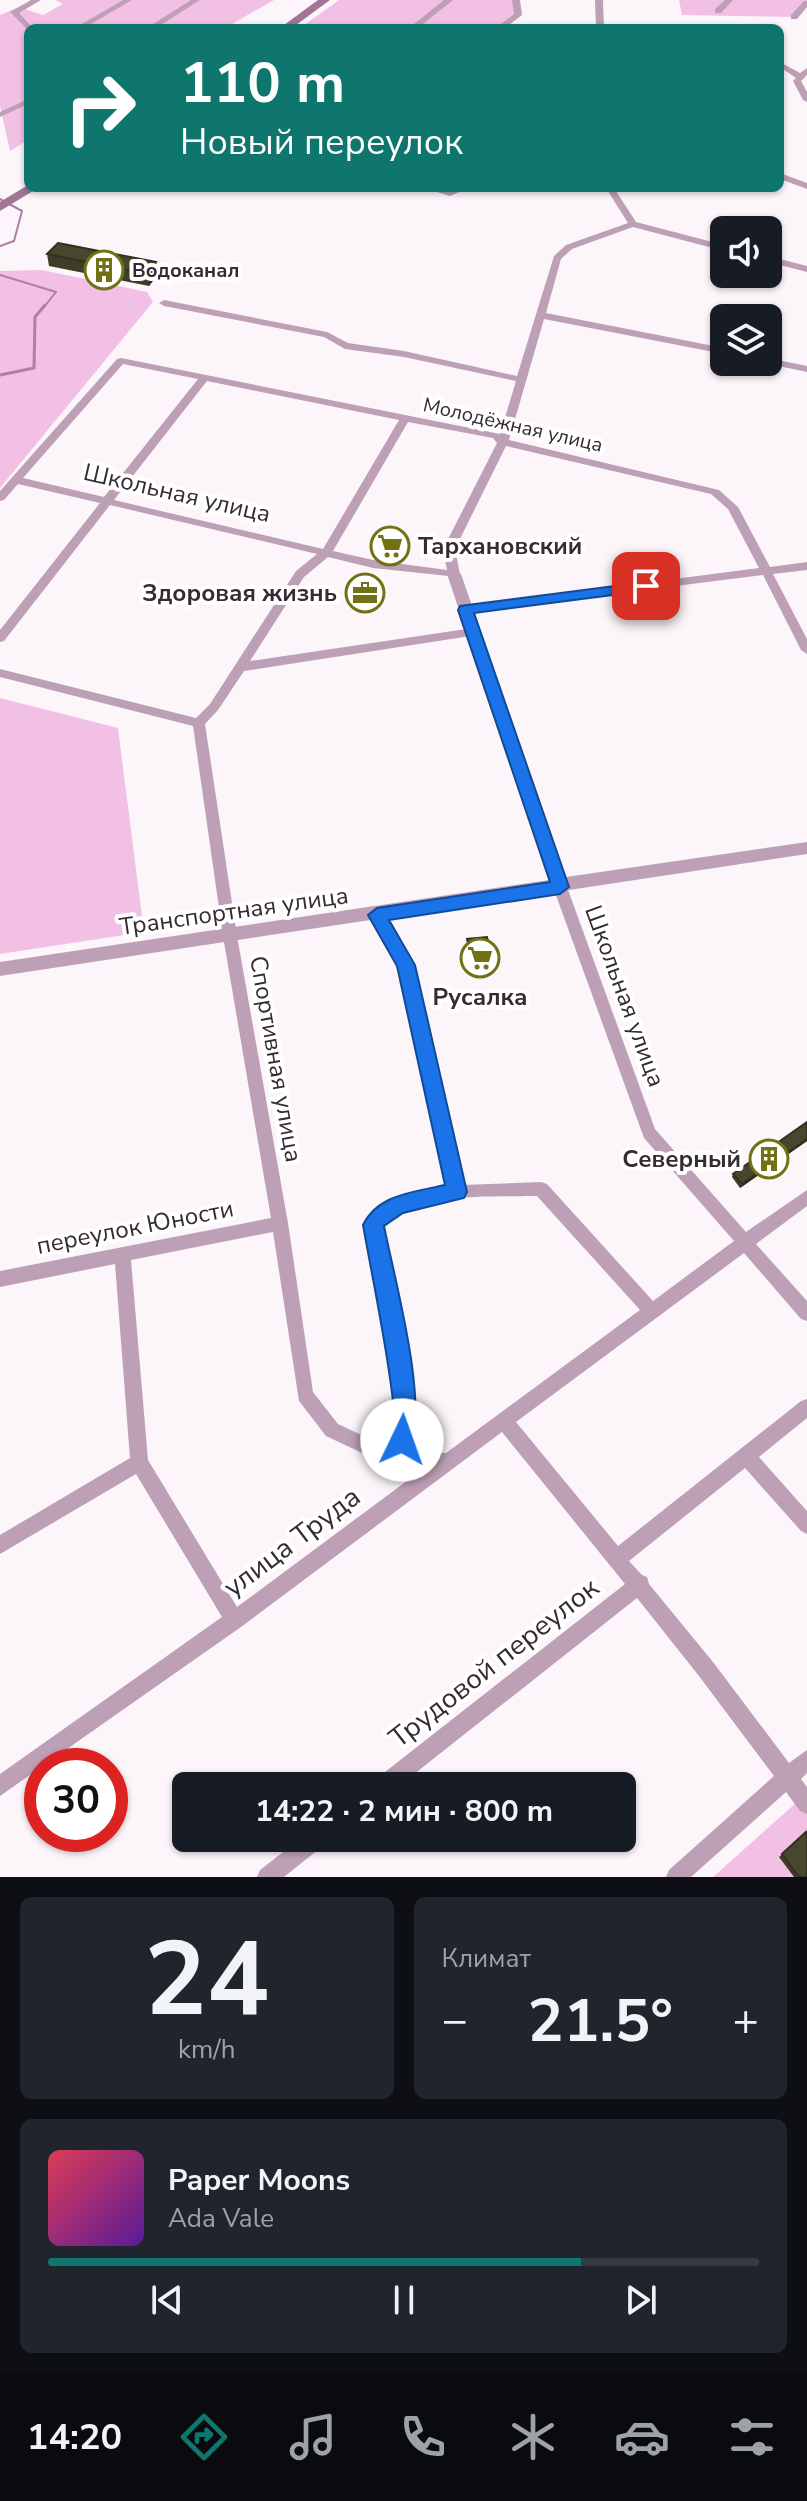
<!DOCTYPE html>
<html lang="ru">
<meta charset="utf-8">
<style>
:root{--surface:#171b24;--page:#20242c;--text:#f1f3f6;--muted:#9ea1a6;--line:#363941;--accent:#0f766e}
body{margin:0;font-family:"Nunito Sans",sans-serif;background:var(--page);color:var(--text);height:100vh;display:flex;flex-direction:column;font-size:30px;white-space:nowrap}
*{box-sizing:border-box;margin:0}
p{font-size:26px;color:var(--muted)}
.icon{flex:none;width:44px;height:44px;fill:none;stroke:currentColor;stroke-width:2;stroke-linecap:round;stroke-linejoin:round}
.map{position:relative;height:1877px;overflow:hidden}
.sheet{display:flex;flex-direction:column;gap:20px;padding:20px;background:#0d0f14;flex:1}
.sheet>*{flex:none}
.guide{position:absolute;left:24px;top:24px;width:760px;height:168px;border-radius:12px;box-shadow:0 2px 6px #0004;background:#0f766e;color:#fff;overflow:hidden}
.controls{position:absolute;left:710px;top:216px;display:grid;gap:16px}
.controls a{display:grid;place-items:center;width:72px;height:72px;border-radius:12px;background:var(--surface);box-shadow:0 2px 6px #0004;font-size:40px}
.speed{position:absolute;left:24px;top:1748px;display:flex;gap:16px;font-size:40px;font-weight:700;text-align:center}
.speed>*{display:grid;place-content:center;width:104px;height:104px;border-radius:50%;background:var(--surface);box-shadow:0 2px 6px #0004;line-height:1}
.speed .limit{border:12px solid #d22;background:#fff;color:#111}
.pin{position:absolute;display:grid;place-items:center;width:68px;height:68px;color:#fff;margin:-34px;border-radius:16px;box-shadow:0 4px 12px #0006}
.me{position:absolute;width:88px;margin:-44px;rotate:3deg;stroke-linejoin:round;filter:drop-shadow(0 0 6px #0008)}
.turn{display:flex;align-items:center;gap:28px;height:168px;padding:0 24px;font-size:36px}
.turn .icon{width:104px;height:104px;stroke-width:2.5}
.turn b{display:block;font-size:56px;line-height:68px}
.big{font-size:60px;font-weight:700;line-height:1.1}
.sheet .card{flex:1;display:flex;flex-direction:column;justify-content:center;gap:12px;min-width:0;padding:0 28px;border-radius:12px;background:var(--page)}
.sheet .dial{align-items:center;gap:0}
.dial b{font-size:104px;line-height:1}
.song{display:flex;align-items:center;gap:24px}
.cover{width:96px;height:96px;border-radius:12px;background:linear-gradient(135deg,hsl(350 70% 55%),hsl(270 70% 35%))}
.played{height:8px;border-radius:4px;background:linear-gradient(90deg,var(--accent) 75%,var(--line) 75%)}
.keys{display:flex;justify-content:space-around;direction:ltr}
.heat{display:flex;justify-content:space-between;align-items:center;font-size:44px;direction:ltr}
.sheet .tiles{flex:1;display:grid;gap:20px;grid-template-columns:1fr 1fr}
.card:last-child{grid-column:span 2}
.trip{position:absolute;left:172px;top:1772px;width:464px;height:80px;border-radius:12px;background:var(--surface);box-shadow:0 2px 6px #0004;font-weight:700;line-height:80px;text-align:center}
.menu{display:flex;height:128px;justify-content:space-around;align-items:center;background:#090b0e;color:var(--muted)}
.menu .icon{width:56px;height:56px}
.menu .active{color:var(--accent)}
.menu b{font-size:36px;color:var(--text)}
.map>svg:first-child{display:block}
.green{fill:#f3c0e5}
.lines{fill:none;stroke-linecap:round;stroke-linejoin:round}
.stream-far1{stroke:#b07da3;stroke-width:2}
.stream{stroke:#b07da3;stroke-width:3}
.minor{fill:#bea0b6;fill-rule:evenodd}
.tertiary{fill:#bea0b6;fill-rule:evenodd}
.secondary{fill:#a17595;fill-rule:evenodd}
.wall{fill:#3d3d28}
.shaded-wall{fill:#323220}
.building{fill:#47472e;stroke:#323220;stroke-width:2}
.route{fill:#1a73e8;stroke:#114b97;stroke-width:2}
.labels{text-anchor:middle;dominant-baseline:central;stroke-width:8;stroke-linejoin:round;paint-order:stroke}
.far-poi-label{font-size:20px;font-weight:bold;fill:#352b32;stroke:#fff;text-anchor:start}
.far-street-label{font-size:20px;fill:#352b32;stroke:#fff}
.street-label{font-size:24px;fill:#352b32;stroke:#fff}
.poi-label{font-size:24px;font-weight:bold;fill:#352b32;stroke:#fff;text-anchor:end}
.near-street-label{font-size:28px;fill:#352b32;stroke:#fff}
</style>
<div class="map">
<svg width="807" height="1877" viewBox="0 0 807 1877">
<rect width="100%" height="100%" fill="#fcf6fa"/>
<g class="green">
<path d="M55,0H274L225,28H28V140L10,151L0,106V15L19,7L43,15L63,4Z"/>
<path d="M339,0H515L516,14L499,28H300Z"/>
<path d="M679,0H807V3L794,17L682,15Z"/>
<path d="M42,270L147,292L153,302L0,488V271Z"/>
<path d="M0,698L118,728L144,932L0,954Z"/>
<path d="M807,1793V1877H713Z"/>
</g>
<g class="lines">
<g class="stream-far1">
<path d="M0,199L22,211L14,241L0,246"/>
<path d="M0,275L56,292L44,307"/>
</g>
<path class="stream" d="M0,375L34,368L35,317L45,305"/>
<g class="minor">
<path d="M31,0H41L19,13L33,28H28V30L10,12Z"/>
<path d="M123,0H132L84,28H75Z"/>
<path d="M191,0H200L156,28H147Z"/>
<path d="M444,0H453L418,28H409Z"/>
<path d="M512,0H520L522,15L505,28H496L514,14Z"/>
<path d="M595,0H603L604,28H596Z"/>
<path d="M725,0H733L721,13H715V9Z"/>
<path d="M804,1H807V7L797,19H791V15Z"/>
<path d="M780,62L800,73L807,68V75L801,81L807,92V102L803,100L793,81L796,78L780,67Z"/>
<path d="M28,99V104L0,117V112Z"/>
<path d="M780,173L807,183V189L780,179Z"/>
<path d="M424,188L450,190L469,188L450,196Z"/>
<path d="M606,188H614L636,222L724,245V251L633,227L572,249L561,259L546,313L724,348V354L544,319L509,440L719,490L738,507L770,567L807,562V570L773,574L807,639V654L801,650L763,575L461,613V607L465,606L759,568L728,509L711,494L506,446L455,549L460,574L458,577L373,568L328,557L304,577L250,661L473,628L479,632L477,635L244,671L218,710L205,724L237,936L288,1223L313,1392L338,1424L389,1448L397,1424L395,1395L366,1225C381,1196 418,1191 448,1186L399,966L370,915L372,911H382L413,965L463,1185L541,1182L547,1184L653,1301L734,1241L644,1138L553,887L560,882L567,887L655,1129L746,1232L807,1190V1206L756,1244L807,1301V1321L801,1319L744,1253L516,1422L618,1546L801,1401L807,1399V1418L759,1457L807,1511V1534L801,1531L745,1468L629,1561L642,1575L647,1577L649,1584L713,1662L789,1763L807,1750V1773L801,1779L807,1787V1814L800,1811L786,1792L691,1877H666L669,1870L774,1776L699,1676L637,1598L399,1786H373L376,1779L625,1584L502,1432L241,1627L0,1796V1774L222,1617L136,1474L0,1554V1535L130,1458L115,1264L0,1287V1271L271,1218L223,936L193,726L0,677V669L196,718L210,704L296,571L317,554L110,505L4,641L0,642V630L100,503L18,484L4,500L0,501V491L117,359L121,358L500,434L516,381L404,357L345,349L324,337L164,306L159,303L164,300L327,332L348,343L404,351L517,376L554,256L566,245L628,223ZM123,364L198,379L104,497L23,478ZM207,381L399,420L323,549L114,500ZM408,422L493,438L497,443L443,549L447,570L373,560L333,551ZM537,1196L640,1310L446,1453L406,1451L415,1424L413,1395L382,1227C414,1191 492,1197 537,1196ZM273,1232L299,1401L326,1436L394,1468L423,1469L237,1607L148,1460L131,1260Z"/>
<path d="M768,256L807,266V272L768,262Z"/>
<path d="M768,358L807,366V372L764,363L768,362Z"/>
<path d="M301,1838H327L324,1845L284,1877H257L260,1870Z"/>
</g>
<path class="tertiary" d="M454,569L461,574L566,877L807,842V854L0,976V962L549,880L447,574Z"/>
<g class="secondary">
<path d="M318,0H330L292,28H280Z"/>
<path d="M28,185V188H38L0,211V202Z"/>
</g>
</g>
<g class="wall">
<path d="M47,254L156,262L158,274L149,286L49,266Z"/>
<path d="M467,939L493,962V969L473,972L467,947Z"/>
<path d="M807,1122V1141L740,1188L732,1177L733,1174Z"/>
<path d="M806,1832L807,1877H794L779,1857Z"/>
</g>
<g class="shaded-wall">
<path d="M156,262L158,274L149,286L147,274Z"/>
<path d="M807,1139V1141L740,1188L742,1184Z"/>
</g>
<g class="building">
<path d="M58,243L156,262L147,274L47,254Z"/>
<path d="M487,937L493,962L473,964L467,939Z"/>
<path d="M807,1122V1139L742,1184L733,1174Z"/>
<path d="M806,1832L807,1834V1877H799L782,1854Z"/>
</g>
<path class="route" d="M646,582L651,583V590L474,613L569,887L560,894L389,920L415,965L467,1192L464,1198L403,1213L384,1226C394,1277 429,1403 410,1448L402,1451L394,1448C389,1435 395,1409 392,1393C385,1337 373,1281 363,1225C378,1194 415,1192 445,1185L397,966L368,915L377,908L550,882L458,610L460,606Z"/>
<defs>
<symbol id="building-ring" viewBox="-11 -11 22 22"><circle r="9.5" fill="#fff" stroke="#727114" stroke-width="1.5"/><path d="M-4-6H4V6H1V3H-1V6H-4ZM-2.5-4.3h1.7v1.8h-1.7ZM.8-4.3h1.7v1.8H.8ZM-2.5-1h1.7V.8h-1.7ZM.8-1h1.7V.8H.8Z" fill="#727114"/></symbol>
<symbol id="supermarket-ring" viewBox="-11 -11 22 22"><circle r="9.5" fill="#fff" stroke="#727114" stroke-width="1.5"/><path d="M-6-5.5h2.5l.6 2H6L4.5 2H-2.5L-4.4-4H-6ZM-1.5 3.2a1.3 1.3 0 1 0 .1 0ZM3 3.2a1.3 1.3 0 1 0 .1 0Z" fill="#727114"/></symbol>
<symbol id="office-ring" viewBox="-11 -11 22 22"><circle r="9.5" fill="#fff" stroke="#727114" stroke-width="1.5"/><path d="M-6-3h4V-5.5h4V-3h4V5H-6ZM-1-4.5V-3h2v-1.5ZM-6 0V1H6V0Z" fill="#727114"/></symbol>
</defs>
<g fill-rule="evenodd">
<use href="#building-ring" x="82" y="248" width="44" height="44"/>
<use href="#supermarket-ring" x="368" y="524" width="44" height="44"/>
<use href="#office-ring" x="343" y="571" width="44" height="44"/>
<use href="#supermarket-ring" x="458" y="936" width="44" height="44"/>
<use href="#building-ring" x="747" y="1137" width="44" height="44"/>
</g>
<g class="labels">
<g class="far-poi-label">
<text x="132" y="270">Водоканал</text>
</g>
<g class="far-street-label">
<text transform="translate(513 425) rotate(13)">Молодёжная улица</text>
</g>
<g class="street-label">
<text transform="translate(177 493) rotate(13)">Школьная улица</text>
<text transform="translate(234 911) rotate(-8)">Транспортная улица</text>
<text transform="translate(625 996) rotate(70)">Школьная улица</text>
<text transform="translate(276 1059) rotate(80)">Спортивная улица</text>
<text transform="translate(135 1227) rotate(-11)">переулок Юности</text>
</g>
<g class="poi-label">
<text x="418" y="546" text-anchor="start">Тархановский</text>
<text x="337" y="593">Здоровая жизнь</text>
<text x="480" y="997" text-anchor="middle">Русалка</text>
<text x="741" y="1159">Северный</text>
</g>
<g class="near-street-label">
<text transform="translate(292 1542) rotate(-37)">улица Труда</text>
<text transform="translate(494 1663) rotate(-38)">Трудовой переулок</text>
</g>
</g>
</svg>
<div class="controls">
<a><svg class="icon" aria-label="sound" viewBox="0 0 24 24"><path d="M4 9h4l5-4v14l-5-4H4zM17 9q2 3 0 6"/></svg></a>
<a><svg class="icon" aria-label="layers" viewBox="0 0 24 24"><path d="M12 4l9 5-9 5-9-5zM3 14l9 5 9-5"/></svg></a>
</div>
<div class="speed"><div class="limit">30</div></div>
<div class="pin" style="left:646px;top:586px;background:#d93025"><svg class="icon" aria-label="arrive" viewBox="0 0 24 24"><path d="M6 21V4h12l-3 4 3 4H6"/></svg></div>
<svg class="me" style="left:402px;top:1440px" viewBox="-20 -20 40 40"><circle r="19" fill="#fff"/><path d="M0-13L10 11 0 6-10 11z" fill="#1a73e8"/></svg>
<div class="trip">14:22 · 2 мин · 800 m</div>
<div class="guide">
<div class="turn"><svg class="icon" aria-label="right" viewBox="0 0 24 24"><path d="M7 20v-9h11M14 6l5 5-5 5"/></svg><div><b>110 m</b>Новый переулок</div></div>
</div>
</div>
<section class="sheet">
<div class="tiles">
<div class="card dial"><b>24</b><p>km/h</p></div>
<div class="card"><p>Климат</p>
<div class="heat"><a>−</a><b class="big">21.5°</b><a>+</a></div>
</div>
<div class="card">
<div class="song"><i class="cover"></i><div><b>Paper Moons</b><p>Ada Vale</p></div></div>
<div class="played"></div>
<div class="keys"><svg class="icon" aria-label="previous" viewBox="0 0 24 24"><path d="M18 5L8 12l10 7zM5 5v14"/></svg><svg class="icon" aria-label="pause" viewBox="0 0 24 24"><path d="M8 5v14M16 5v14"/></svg><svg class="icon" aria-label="next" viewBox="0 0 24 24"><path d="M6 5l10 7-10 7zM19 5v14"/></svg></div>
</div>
</div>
</section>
<nav class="menu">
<b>14:20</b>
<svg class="icon active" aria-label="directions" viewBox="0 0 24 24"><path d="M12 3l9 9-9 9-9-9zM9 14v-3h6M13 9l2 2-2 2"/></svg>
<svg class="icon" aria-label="music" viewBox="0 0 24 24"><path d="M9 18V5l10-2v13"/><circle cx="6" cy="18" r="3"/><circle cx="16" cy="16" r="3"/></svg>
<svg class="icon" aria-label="phone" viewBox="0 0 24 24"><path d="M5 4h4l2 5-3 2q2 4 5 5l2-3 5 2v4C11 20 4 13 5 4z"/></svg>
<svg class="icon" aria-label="climate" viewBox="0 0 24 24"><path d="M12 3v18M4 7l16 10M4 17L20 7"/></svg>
<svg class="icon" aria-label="car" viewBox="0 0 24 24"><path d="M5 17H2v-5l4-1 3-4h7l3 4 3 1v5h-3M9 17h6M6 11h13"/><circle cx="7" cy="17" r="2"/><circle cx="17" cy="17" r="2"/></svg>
<svg class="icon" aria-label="filters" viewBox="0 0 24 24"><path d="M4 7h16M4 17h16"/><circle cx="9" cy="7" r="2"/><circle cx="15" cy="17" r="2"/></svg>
</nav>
